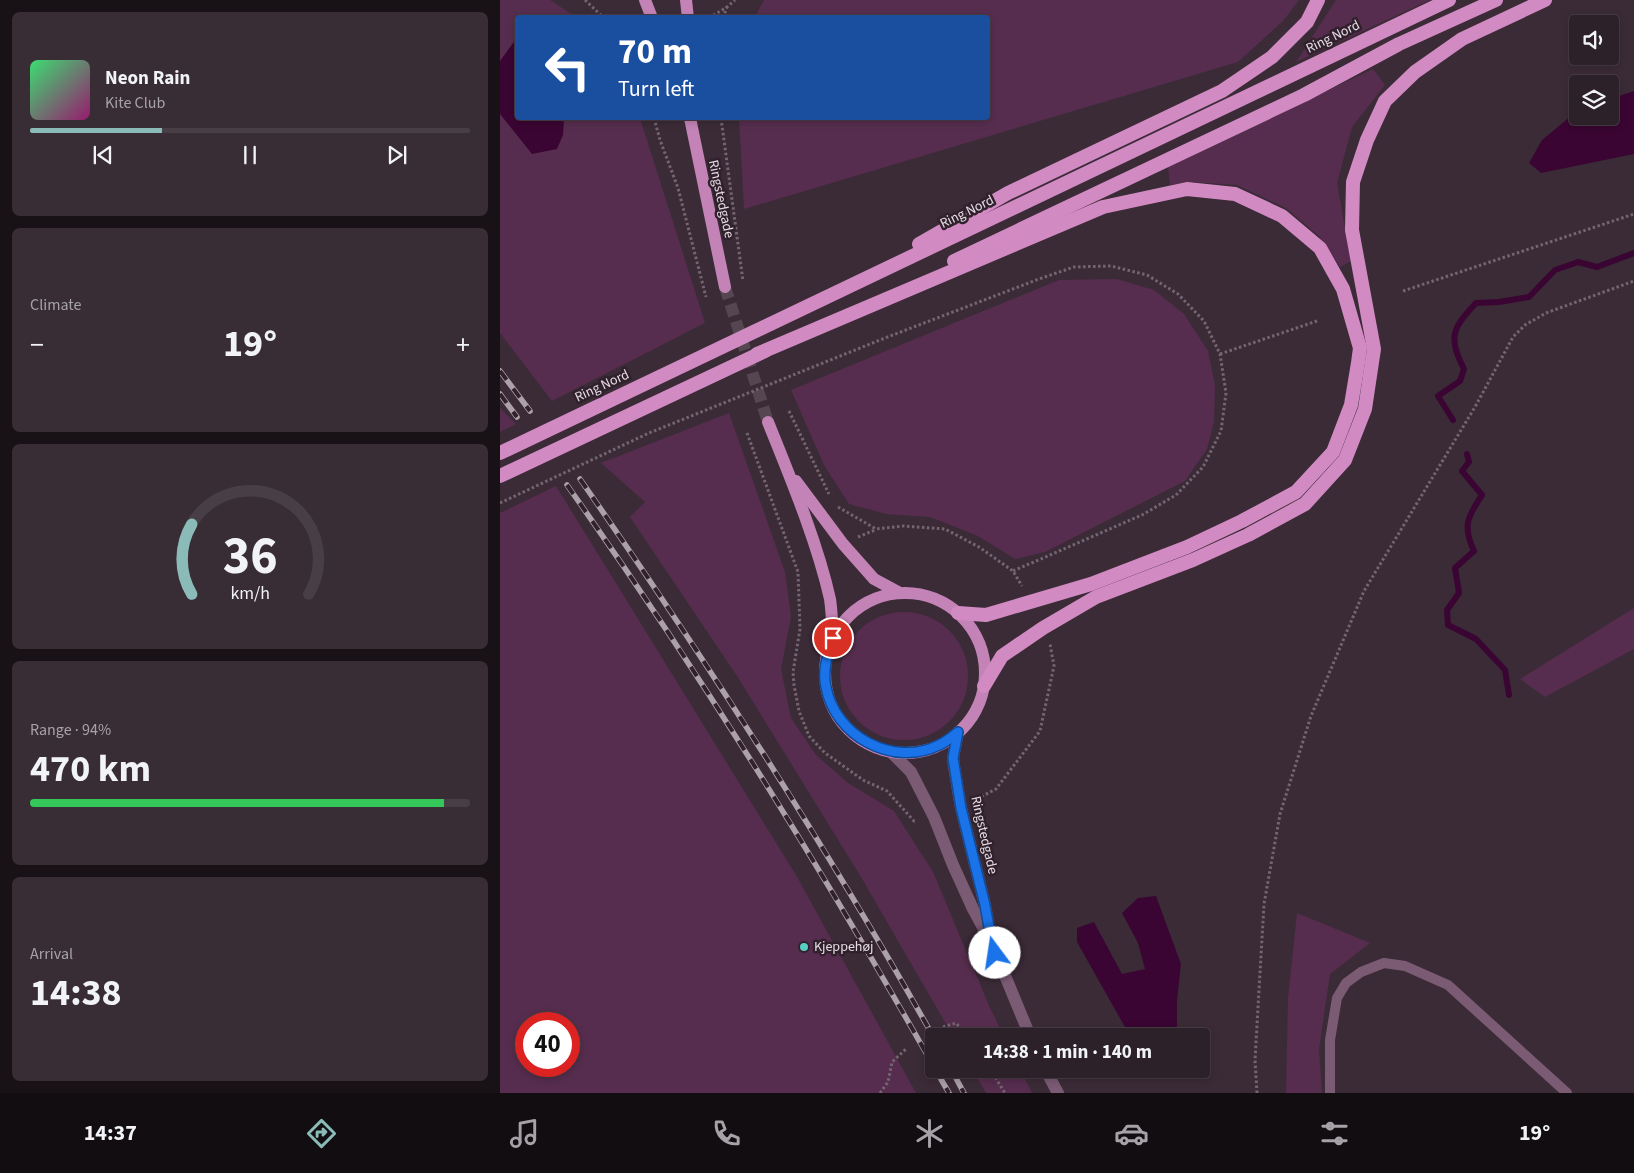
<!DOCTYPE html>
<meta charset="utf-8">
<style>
:root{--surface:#2c2029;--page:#382d35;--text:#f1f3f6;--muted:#a6a3a8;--line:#483e46;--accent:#8bbbb9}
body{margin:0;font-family:"Source Sans 3",sans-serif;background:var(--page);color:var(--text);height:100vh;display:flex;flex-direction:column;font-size:19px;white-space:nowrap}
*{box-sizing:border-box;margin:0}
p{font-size:16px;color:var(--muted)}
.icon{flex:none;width:28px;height:28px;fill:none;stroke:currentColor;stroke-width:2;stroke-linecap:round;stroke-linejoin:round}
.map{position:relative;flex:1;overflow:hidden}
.panel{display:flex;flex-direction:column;gap:12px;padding:12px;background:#181217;width:500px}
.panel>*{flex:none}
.top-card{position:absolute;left:15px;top:15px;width:475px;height:105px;border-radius:5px;box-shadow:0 2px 8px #0003,0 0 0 1px var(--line);background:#1a4fa0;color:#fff;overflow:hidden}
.controls{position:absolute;left:1069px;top:15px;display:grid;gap:10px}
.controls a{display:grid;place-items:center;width:50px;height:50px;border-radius:5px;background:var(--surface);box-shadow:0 2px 8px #0003,0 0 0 1px var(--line);font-size:25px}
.speed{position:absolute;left:15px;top:1012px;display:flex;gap:10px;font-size:25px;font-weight:700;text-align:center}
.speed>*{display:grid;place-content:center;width:65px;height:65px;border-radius:50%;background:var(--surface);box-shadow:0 2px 8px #0003,0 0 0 1px var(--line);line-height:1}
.speed .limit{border:8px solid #d22;background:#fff;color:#111}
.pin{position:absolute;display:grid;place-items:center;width:42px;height:42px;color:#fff;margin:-21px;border:2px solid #fff;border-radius:50%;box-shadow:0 1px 5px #0007}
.me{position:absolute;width:55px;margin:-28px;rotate:346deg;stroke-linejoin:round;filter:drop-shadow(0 0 4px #0008)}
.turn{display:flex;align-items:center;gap:18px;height:105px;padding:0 20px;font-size:22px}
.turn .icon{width:65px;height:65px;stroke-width:2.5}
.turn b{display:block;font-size:35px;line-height:42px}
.big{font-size:38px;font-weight:700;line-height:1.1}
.panel .card{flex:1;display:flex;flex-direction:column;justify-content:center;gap:8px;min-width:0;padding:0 18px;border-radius:8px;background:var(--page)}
.panel .dial{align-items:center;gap:0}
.dial svg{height:130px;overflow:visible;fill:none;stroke:var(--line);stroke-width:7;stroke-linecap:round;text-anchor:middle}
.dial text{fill:var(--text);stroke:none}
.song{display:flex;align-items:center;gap:15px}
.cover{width:60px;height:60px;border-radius:8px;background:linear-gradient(135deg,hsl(140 70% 55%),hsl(320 70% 35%))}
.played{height:5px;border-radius:2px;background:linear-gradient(90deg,var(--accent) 30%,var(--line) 30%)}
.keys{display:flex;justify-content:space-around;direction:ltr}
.heat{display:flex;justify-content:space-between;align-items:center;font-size:28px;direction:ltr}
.charge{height:8px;border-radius:4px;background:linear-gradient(90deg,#34c759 94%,var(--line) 0)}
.trip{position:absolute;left:425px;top:1028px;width:285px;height:50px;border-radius:5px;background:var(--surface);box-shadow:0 2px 8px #0003,0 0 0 1px var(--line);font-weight:700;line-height:50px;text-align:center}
.tab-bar{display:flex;height:80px;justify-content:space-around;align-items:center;background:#120d10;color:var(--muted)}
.tab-bar .icon{width:35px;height:35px}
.tab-bar .on{color:var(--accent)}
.tab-bar b{font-size:22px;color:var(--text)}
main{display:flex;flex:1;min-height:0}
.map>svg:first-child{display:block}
.green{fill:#562d4e;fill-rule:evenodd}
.water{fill:#3a0532}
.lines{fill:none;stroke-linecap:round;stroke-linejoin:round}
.stream{stroke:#3a0532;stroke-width:6}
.primary-tunnel{stroke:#554651;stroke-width:12;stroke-dasharray:12 6;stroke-linecap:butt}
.path{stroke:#746670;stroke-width:3;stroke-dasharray:2.5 2.5;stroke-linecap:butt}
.service{stroke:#7b5b74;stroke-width:10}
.tertiary{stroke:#7b5b74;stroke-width:12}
.primary{stroke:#c483b6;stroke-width:12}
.trunk{stroke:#d28ac3;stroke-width:14}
.rail-casing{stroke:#aca0a9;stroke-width:5.5}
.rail{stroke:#30212d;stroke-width:4;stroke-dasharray:11;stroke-linecap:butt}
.route-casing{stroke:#114b97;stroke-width:12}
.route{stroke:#1a73e8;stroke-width:9}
.poi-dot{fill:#58cec0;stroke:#30212d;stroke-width:2}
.labels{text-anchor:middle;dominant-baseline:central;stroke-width:5;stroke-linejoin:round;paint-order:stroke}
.street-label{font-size:14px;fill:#e6dce4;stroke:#30212d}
.poi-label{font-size:14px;fill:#e6dce4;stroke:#30212d;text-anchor:start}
</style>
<main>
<section class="panel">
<div class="card">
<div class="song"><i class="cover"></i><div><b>Neon Rain</b><p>Kite Club</p></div></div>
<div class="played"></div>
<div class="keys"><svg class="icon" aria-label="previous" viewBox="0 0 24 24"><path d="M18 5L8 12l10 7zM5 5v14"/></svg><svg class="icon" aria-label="pause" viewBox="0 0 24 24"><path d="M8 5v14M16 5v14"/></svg><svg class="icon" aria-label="next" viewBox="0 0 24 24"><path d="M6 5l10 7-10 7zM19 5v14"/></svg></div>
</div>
<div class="card"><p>Climate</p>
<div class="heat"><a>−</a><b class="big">19°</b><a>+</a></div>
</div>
<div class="card dial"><svg viewBox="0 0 100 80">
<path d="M14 69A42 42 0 1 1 86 69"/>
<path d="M14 69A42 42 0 0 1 14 26" stroke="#8bbbb9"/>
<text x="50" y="56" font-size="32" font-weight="700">36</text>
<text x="50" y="72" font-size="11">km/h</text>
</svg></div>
<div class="card"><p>Range · 94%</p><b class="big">470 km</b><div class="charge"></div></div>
<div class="card"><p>Arrival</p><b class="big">14:38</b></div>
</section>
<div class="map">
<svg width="1134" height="1093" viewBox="0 0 1134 1093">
<rect width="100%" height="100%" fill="#3b2b37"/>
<g class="green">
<path d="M0,0H50L76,17L18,18V118H140L205,323L52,401L0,333Z"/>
<path d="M264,0H799L783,21L738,62L244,209L239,118H488V18L255,17Z"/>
<path d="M836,0H930L796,62Z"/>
<path d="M873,69L885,85L852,127L837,183L851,261L840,267L819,236L786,208L737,185L691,182L670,185L668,166Z"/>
<path d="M617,279L654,290L684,314L708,351L715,385L714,422L707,449L685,481L545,552L515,559L478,536L430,517L386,514L349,504L324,465L291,390L559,280Z"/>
<path d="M0,408L16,424L0,432Z"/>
<path d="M229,413L285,572L291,617L281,669L291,718L316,755L348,783L394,811L433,872L490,1008L504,1036H453L361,877L237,676L130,517L145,502L101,463Z"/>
<path d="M56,486L296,875L416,1093H0V513ZM26,1024H69V1066H26Z"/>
<path d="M1134,608V649L1045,697L1020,679Z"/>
<circle cx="404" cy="676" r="64"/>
<path d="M797,913L870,943L830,974L819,1049L822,1093H786L788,998Z"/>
<path d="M472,1069H520L532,1093H486Z"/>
</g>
<g class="water">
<path d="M16,39L18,118H64L63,135L57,149L32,154L0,114V61Z"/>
<path d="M1134,91V154L1041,173L1029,163L1042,140L1077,111L1078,116H1110V99Z"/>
<path d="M656,896L681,964L677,1001V1032L671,1036H630L577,942V928L594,922L622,974L645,969L638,943L622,913L638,898Z"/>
</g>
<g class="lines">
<g class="stream">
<path d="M953,420L938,396L960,381L964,369C947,337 953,328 976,303L999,302L1029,297L1055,270L1078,262L1097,267L1134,253"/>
<path d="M967,454L969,462L962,471L982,495C968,516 962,526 974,551L955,568L959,593L947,610L948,625L976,639L1005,670L1009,695"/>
</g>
<path class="primary-tunnel" d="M225,287L268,422"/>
<g class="path">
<path d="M85,0L104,18"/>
<path d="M209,18L227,7L235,0"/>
<path d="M223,18L227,7"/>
<path d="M154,118L160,140L178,188L206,297"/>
<path d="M221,118L243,281"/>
<path d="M903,291L1134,214"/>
<path d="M720,354L817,321"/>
<path d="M289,411L329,494"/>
<path d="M247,433L298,572L300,629L293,672L294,685L299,711L309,736L325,753L363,780L387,791L414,821L417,820"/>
<path d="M0,503L149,433L385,338L539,279L574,267L611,266L647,275L678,294L704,321L720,354L726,393L721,431L703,467L676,495L642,515L513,571"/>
<path d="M338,507L376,529L403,526L445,529L479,547L513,571L522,586"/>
<path d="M358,537L375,530"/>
<path d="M477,799L496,789L540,731L554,666L550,644"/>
<path d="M443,1027L456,1023L467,1036"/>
<path d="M490,1069L505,1093"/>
<path d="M380,1093L388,1082L392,1062L406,1049"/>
<path d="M757,1093L755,1060L764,904L780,814L811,716L864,591L975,407L1013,337L1025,325L1046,313L1134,281"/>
</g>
<path class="service" d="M830,1093V1040L837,998L846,983L861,972L884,963L905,966L948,985L1067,1093"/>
<g class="tertiary">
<path d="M458,732L453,758L454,766L461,808L485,905L490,934"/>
<path d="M391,752L411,772L434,817L453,865L473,909L492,944L530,1036"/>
<path d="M545,1069L558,1093"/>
</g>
<g class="primary">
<path d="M145,0L152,18"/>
<path d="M186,0L188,18"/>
<path d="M190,118L225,287"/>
<path d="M268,422C290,477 317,541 330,599C332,612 332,625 333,638"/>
<path d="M296,481L343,544L374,579L400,593"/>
<circle cx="405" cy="673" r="80"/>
</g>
<g class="trunk">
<path d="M419,244L508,193L722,91L772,57L807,22L818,0"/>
<path d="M454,261L804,95L899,44L996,0"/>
<path d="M257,354L603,207L687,189L735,194L782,216L820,248L843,289L860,348L858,363L851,405L833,452L796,492L742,521L687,547L591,584L486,615L458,613"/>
<path d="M0,453L949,0"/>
<path d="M0,476L265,351"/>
<path d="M484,686L502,656L543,628L596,597L693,560L748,535L805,504L845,460L865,409L874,349L852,230L853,182L867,140L885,101L915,72L962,39L1045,0"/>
</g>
<defs>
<g id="rail">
<path d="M0,371L30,411"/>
<path d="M0,394L17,417"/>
<path d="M80,479C206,660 326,845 434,1038"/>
<path d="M67,485C200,673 321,867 434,1067"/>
<path d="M435,1069L449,1093"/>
<path d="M451,1069L464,1093"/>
</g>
</defs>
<use href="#rail" class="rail-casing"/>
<use href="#rail" class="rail"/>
</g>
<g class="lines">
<defs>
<path id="route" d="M333,638C328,654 322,670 326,687C335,736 393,768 439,745C446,742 452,737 458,732L453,758L461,808L485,905L492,944L495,953"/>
</defs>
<use href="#route" class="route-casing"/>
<use href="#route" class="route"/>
</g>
<circle class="poi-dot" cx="304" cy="947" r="5"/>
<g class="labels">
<g class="street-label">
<text transform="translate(833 37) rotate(-26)">Ring Nord</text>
<text transform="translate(221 199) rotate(78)">Ringstedgade</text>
<text transform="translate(467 212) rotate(-26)">Ring Nord</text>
<text transform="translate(102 386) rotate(-25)">Ring Nord</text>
<text transform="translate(484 835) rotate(77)">Ringstedgade</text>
</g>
<g class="poi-label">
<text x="314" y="947">Kjeppehøj</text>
</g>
</g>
</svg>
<div class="controls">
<a><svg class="icon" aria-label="sound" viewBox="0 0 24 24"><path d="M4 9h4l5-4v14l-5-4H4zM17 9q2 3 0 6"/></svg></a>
<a><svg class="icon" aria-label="layers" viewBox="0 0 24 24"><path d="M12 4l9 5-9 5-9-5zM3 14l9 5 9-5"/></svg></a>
</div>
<div class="speed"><div class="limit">40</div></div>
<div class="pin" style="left:333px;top:638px;background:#d93025"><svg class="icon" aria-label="arrive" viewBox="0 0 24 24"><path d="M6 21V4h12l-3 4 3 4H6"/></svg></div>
<svg class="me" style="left:495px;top:953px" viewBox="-20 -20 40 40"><circle r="19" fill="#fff"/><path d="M0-13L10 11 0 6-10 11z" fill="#1a73e8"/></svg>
<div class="trip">14:38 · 1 min · 140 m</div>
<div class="top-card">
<div class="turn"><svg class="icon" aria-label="left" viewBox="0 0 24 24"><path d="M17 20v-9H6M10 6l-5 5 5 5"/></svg><div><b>70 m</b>Turn left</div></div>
</div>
</div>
</main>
<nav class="tab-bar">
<b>14:37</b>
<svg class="icon on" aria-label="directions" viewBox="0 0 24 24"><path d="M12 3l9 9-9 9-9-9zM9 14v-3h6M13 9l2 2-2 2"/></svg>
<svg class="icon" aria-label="music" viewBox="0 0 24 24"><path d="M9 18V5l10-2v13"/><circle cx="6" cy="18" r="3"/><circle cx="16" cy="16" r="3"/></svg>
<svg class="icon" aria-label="phone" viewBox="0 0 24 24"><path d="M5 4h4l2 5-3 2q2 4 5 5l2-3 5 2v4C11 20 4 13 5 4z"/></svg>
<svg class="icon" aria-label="climate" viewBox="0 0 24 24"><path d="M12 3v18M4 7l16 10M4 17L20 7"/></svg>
<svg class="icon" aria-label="car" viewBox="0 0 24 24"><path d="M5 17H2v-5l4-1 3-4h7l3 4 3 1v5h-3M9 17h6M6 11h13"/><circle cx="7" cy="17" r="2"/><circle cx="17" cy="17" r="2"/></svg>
<svg class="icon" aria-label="filters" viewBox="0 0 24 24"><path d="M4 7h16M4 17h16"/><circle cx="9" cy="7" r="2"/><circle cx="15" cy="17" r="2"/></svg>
<b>19°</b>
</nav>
